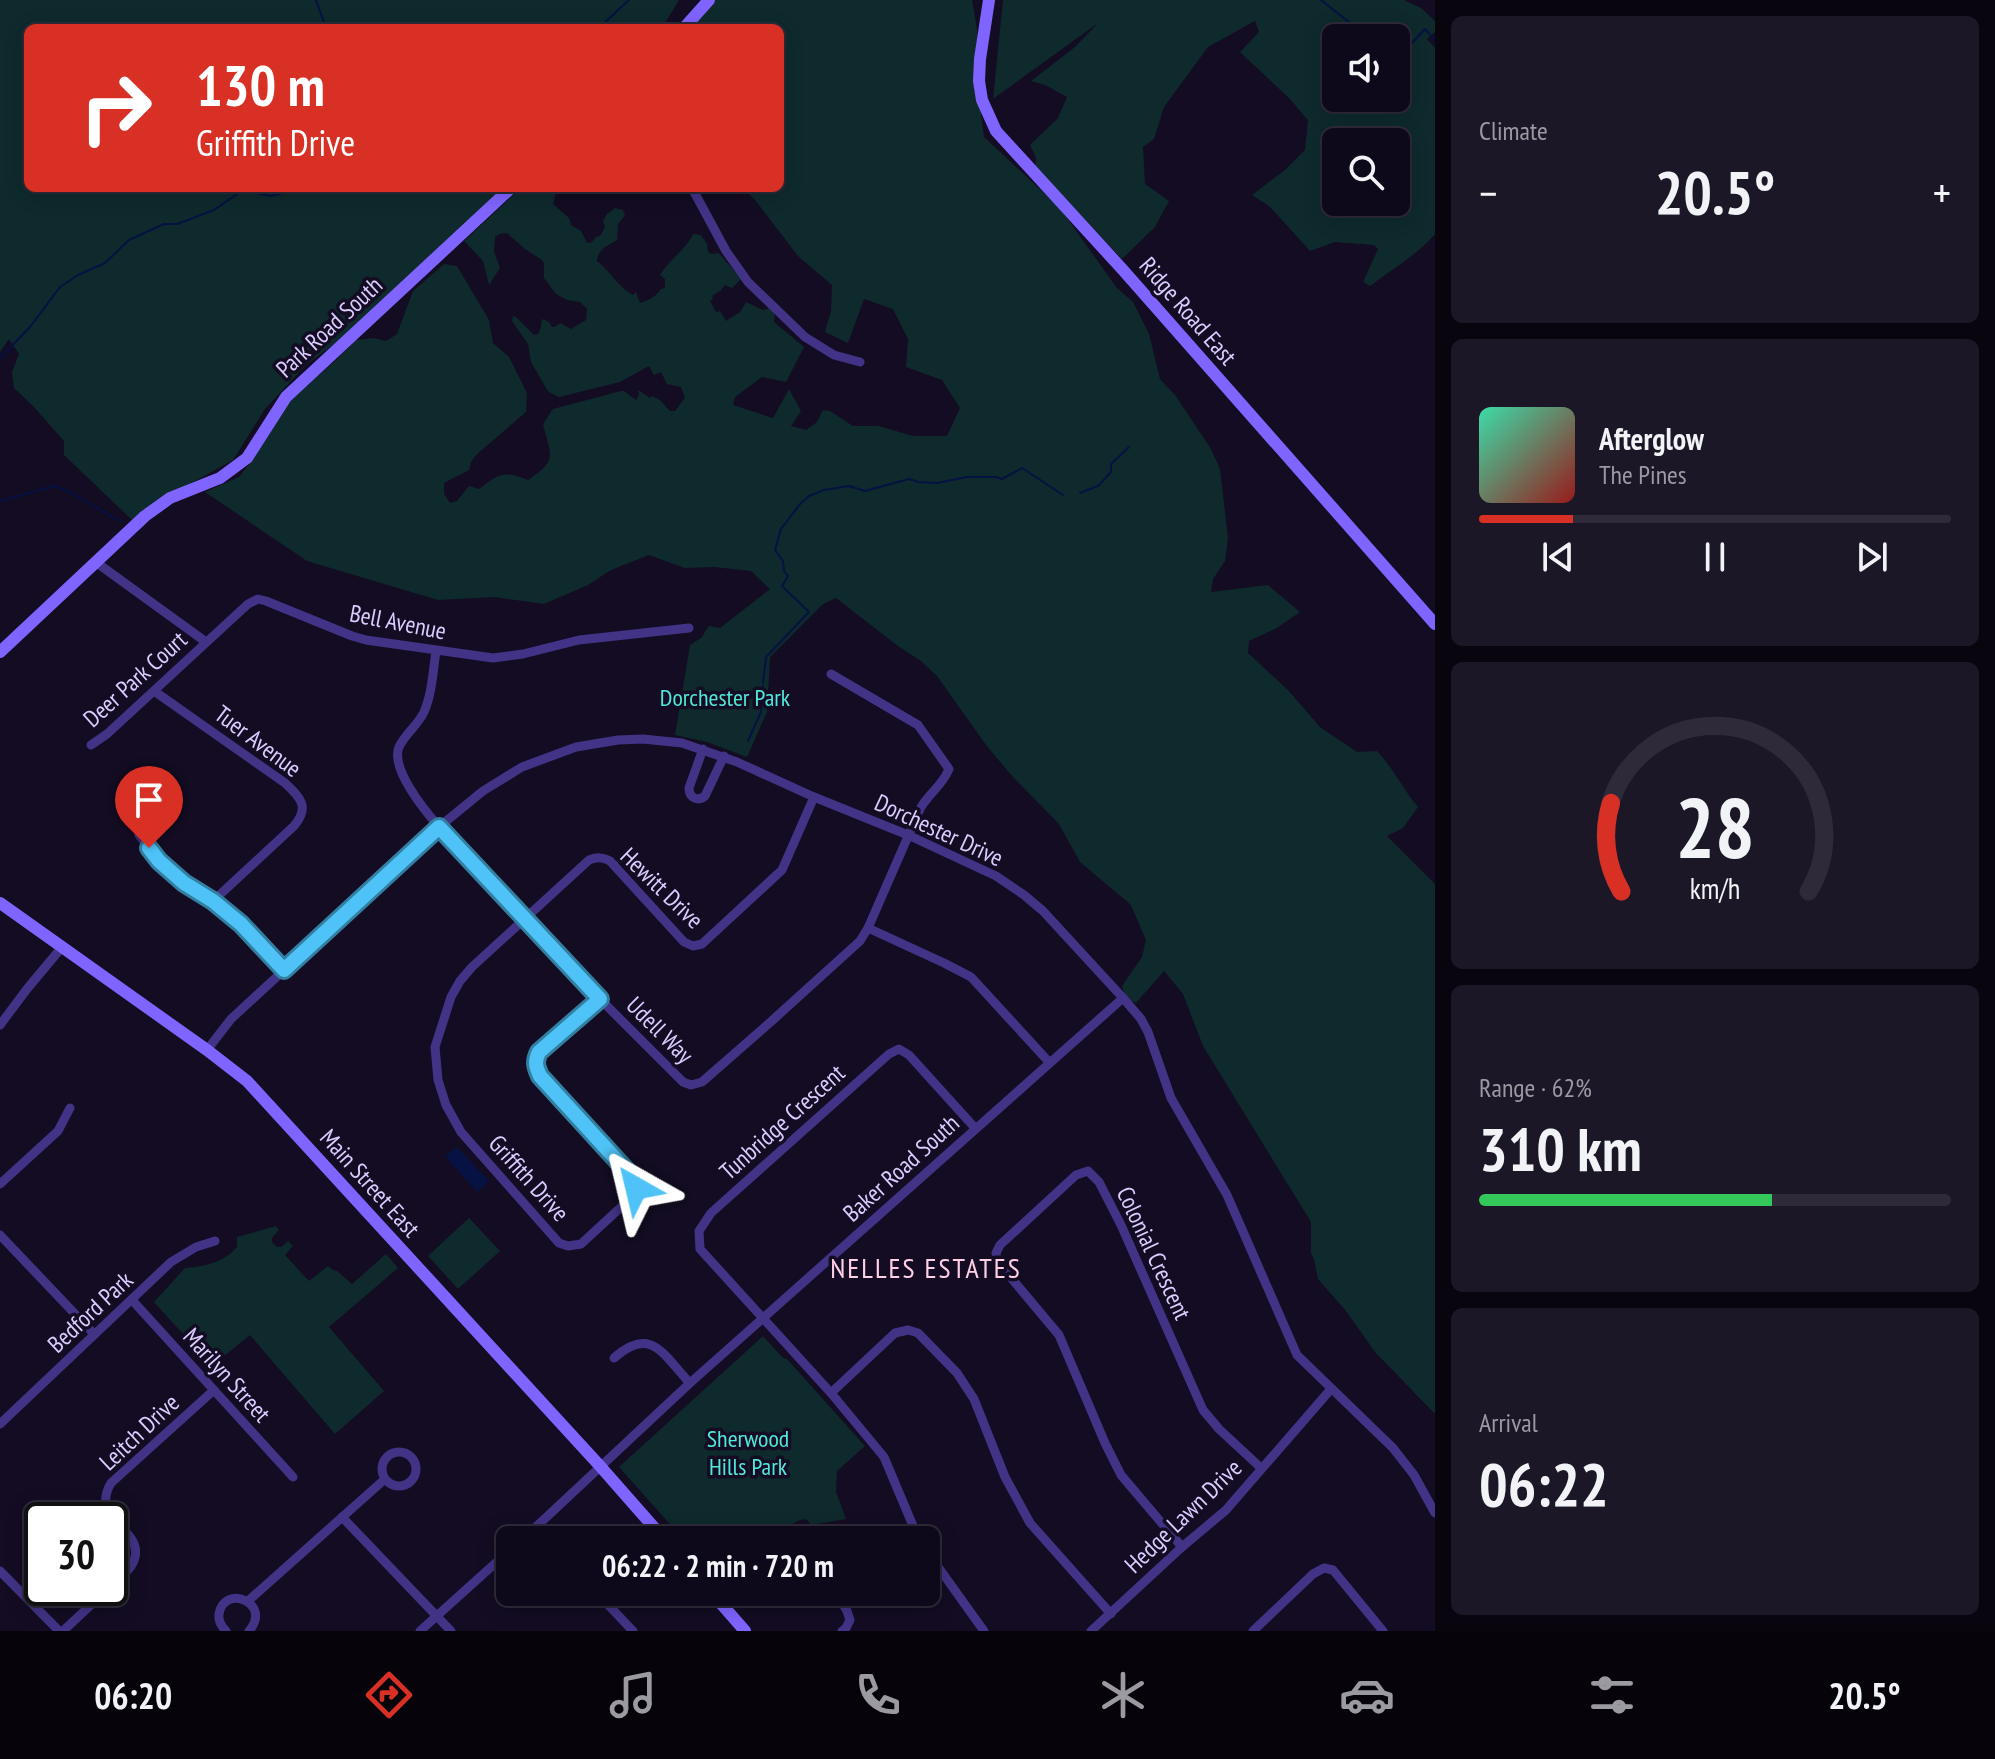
<!DOCTYPE html>
<meta charset="utf-8">
<style>
:root{--surface:#0e091a;--page:#1c1727;--text:#f1f3f6;--muted:#9b9aa2;--line:#2e2a39;--accent:#d93025}
body{margin:0;font-family:"PT Sans Narrow",sans-serif;background:var(--page);color:var(--text);height:100vh;display:flex;flex-direction:column;font-size:30px;white-space:nowrap}
*{box-sizing:border-box;margin:0}
p{font-size:26px;color:var(--muted)}
.icon{flex:none;width:44px;height:44px;fill:none;stroke:currentColor;stroke-width:2;stroke-linecap:round;stroke-linejoin:round}
.map{position:relative;flex:1;overflow:hidden}
.sheet{display:flex;flex-direction:column;gap:16px;padding:16px;background:#08050e;width:560px}
.sheet>*{flex:none}
.top-card{position:absolute;left:24px;top:24px;width:760px;height:168px;border-radius:12px;box-shadow:0 4px 20px #0003,0 0 0 2px var(--line);background:#d93025;color:#fff;overflow:hidden}
.fabs{position:absolute;left:1322px;top:24px;display:grid;gap:16px}
.fabs a{display:grid;place-items:center;width:88px;height:88px;border-radius:12px;background:var(--surface);box-shadow:0 4px 20px #0003,0 0 0 2px var(--line);font-size:40px}
.speed{position:absolute;left:24px;top:1502px;display:flex;gap:16px;font-size:40px;font-weight:700;text-align:center}
.speed>*{display:grid;place-content:center;width:104px;height:104px;border-radius:50%;background:var(--surface);box-shadow:0 4px 20px #0003,0 0 0 2px var(--line);line-height:1}
.speed .limit{border:4px solid #111;border-radius:12px;background:#fff;color:#111}
.pin{position:absolute;display:grid;place-items:center;width:68px;height:68px;color:#fff;margin:-82px -34px;border-radius:50% 50% 50% 0;rotate:-45deg;box-shadow:0 0 8px #0007}
.pin .icon{rotate:45deg}
.me{position:absolute;width:88px;margin:-44px;rotate:323deg;stroke-linejoin:round;filter:drop-shadow(0 0 6px #0008)}
.turn{display:flex;align-items:center;gap:28px;height:168px;padding:0 40px;font-size:36px}
.turn .icon{width:104px;height:104px;stroke-width:2.5}
.turn b{display:block;font-size:56px;line-height:68px}
.big{font-size:60px;font-weight:600;line-height:1.1}
.sheet .tile{flex:1;display:flex;flex-direction:column;justify-content:center;gap:12px;min-width:0;padding:0 28px;border-radius:12px;background:var(--page)}
.sheet .dial{align-items:center;gap:0}
.dial svg{height:208px;overflow:visible;fill:none;stroke:var(--line);stroke-width:7;stroke-linecap:round;text-anchor:middle}
.dial text{fill:var(--text);stroke:none}
.song{display:flex;align-items:center;gap:24px}
.cover{width:96px;height:96px;border-radius:12px;background:linear-gradient(135deg,hsl(160 70% 55%),hsl(0 70% 35%))}
.played{height:8px;border-radius:4px;background:linear-gradient(90deg,var(--accent) 20%,var(--line) 20%)}
.keys{display:flex;justify-content:space-around;direction:ltr}
.heat{display:flex;justify-content:space-between;align-items:center;font-size:44px;direction:ltr}
.charge{height:12px;border-radius:6px;background:linear-gradient(90deg,#34c759 62%,var(--line) 0)}
.trip{position:absolute;left:496px;top:1526px;width:444px;height:80px;border-radius:12px;background:var(--surface);box-shadow:0 4px 20px #0003,0 0 0 2px var(--line);font-weight:600;line-height:80px;text-align:center}
.tab-bar{display:flex;height:128px;justify-content:space-around;align-items:center;background:#06040a;color:var(--muted)}
.tab-bar .icon{width:56px;height:56px}
.tab-bar .current{color:var(--accent)}
.tab-bar b{font-size:36px;color:var(--text)}
main{display:flex;flex:1;min-height:0}
.map>svg:first-child{display:block}
.green{fill:#0e2a2d;fill-rule:evenodd}
.water{fill:#051242}
.lines{fill:none;stroke-linecap:round;stroke-linejoin:round}
.stream{stroke:#051242;stroke-width:2}
.minor{stroke:#423386;stroke-width:9}
.secondary{stroke:#8064ff;stroke-width:12}
.route-casing{stroke:#337fa1;stroke-width:20}
.route{stroke:#4fc3f7;stroke-width:14}
.labels{text-anchor:middle;dominant-baseline:central;stroke-width:7;stroke-linejoin:round;paint-order:stroke}
.street-label{font-size:24px;fill:#dbcdff;stroke:#130c23}
.park-label{font-size:24px;fill:#50e9da;stroke:#130c23}
.quarter-label{font-size:28px;letter-spacing:2px;fill:#ffcfe6;stroke:#130c23}
</style>
<main>
<div class="map">
<svg width="1435" height="1631" viewBox="0 0 1435 1631">
<rect width="100%" height="100%" fill="#130c23"/>
<g class="green">
<path d="M0,0H679L662,28H28V188H502L341,339L306,365L265,409L233,460L188,485L132,520L64,455V441L33,406L14,388L12,372L19,354L9,339L0,352Z"/>
<path d="M712,0H972L977,29L978,88L984,137L1059,207L1117,288L1133,302L1149,334L1160,379L1175,395L1211,449L1220,469L1228,538L1225,561L1213,579L1211,592L1268,585L1300,612L1277,628L1249,641L1248,653L1288,690L1320,727L1357,752L1377,751C1393,768 1403,789 1418,807L1403,828L1387,836L1435,884V1414L1375,1352L1346,1311L1318,1279L1314,1259L1311,1253V1222L1203,1046L1183,994L1164,971L1136,1003L1126,999L1122,986L1142,957L1146,940L1131,905L1080,862L1059,824L1012,776L986,745L937,676L921,661L898,646L836,598L823,604L770,657L767,712L747,757L707,742L675,735L690,645L701,638L709,626L720,628L770,589L751,571L714,567L685,568L649,555L611,570L588,585L544,604L494,597L438,600L307,561L205,492L239,477L253,459L286,404L335,361L356,340L374,338L386,341L397,334L413,291L444,264L457,266L489,320L493,343L509,357L527,393L526,412L476,455L471,462L469,470L444,483V494L450,503L457,501L469,486L479,489C499,474 503,470 528,480C558,460 551,456 543,424L553,409L621,391H624L636,400L639,395L638,390L650,398L652,396L660,400L670,411H675L685,398L681,387L667,384L661,372L654,375L649,366L620,382L559,397L549,392L546,388L531,362L528,344L512,321L513,316L517,318L534,335L538,334L541,327L542,319L549,322L552,327H555L560,323L571,329L586,320L587,309L580,302L567,300L556,294L544,278V264L542,260L525,249L507,233L499,234L495,237L494,251L500,268L489,285L483,261L464,241L521,188H557L553,204L569,218L571,225L581,231L587,243L592,242L596,237L600,236L605,227L603,221L607,214L615,208L623,210L625,215L618,224L617,240C608,246 598,248 597,261C610,271 619,288 633,295L636,292L640,303C647,301 657,296 661,289L665,288V279L660,275C668,261 688,247 693,234L701,235L707,244L708,252L712,254L719,253L741,279L732,288L725,285L720,291L712,296L713,299L710,301L716,312L720,311L726,321L740,312L746,302L763,310L770,308L775,314L774,322L804,347L786,382L762,377L735,397L733,405L773,418L789,389L801,411L791,426L806,430L817,422L823,410L830,411L853,426H879L913,436H947L960,408L942,380L906,367L908,339L893,309L864,299L848,343L825,332L831,311L832,285L798,256L755,200L743,188H780V28H692Z"/>
<path d="M1003,0H1404L1421,8L1435,21V32L1427,39L1435,48V234C1416,256 1392,269 1370,286L1363,282L1378,249L1374,245L1335,242L1310,251L1269,206L1252,195L1285,170L1305,150L1308,120L1289,98L1240,52L1259,32L1255,21L1208,47L1164,107L1154,139L1143,147L1145,184L1169,201L1155,227L1122,259L1035,167L1036,158L1030,145L1058,118L1067,97L1045,85L1031,81L1075,47L1098,23L993,99ZM1336,38H1396V98H1336ZM1336,142H1396V202H1336Z"/>
<path d="M469,1218L500,1251L458,1289L428,1256Z"/>
<path d="M276,1226L279,1230L272,1238V1242L277,1247H281L288,1241L293,1246L285,1255L309,1281L328,1266L333,1270L337,1271L352,1284L386,1254L398,1268L329,1327L384,1391L335,1434L250,1335L212,1366L154,1302L185,1268C206,1266 223,1263 237,1247V1237Z"/>
<path d="M763,1336L783,1358L787,1359L865,1446L837,1471L836,1492L846,1519L811,1525L806,1519C792,1521 783,1531 773,1540H684L619,1467Z"/>
</g>
<path class="water" d="M457,1147L489,1181L477,1192L445,1156Z"/>
<g class="lines">
<g class="stream">
<path d="M316,0L326,28"/>
<path d="M1321,0L1369,38"/>
<path d="M589,28L603,24L629,0"/>
<path d="M1396,60L1425,29L1435,40"/>
<path d="M0,358L30,327L60,287L78,275L105,263L129,240L164,224H177L214,210L243,190L271,196L303,188"/>
<path d="M1080,493L1098,486L1111,472V464L1129,447"/>
<path d="M0,501L54,486L70,492L121,522"/>
<path d="M763,683L766,657L809,612L782,586L788,576L784,571L783,561L775,550L781,529L800,504L809,496L824,490L849,486L865,491L909,479L919,482L937,483L967,477H996L1002,479L1022,468L1063,495"/>
<path d="M748,741L761,712L763,686"/>
</g>
<g class="minor">
<path d="M692,188L726,251L748,282L805,337L834,355L860,362"/>
<path d="M97,563L206,642"/>
<path d="M436,651C433,671 432,694 424,712C418,725 405,734 399,747C390,769 426,812 439,827L600,999L683,1082L691,1085L702,1082L775,1018L860,941L868,928L920,809C928,794 943,785 949,769L918,725L831,674"/>
<path d="M154,691L285,783C301,798 310,807 294,826L213,901"/>
<path d="M91,745L107,734L248,604L258,599L266,601L352,636L366,640L493,658L523,654L579,640L689,628"/>
<path d="M703,749L689,788C689,798 698,802 705,796L724,756"/>
<path d="M137,805L139,835L159,861L184,883L213,901L241,924L284,970"/>
<path d="M868,928L944,963L971,977L1049,1062"/>
<path d="M600,999L539,1052C534,1062 536,1067 540,1076L635,1180L637,1190L632,1197L581,1244L568,1246L559,1243L461,1132L446,1105L438,1080L435,1047L451,997L460,981L472,967L589,860C597,857 602,857 610,861L684,942L693,946L702,944L782,870L814,797"/>
<path d="M0,1025L27,989L62,947"/>
<path d="M207,1050L231,1019L439,827L483,791L522,767L576,747L618,740L643,739L682,743L737,762L814,797L908,835L996,876L1024,895L1043,911L1123,998L1141,1019L1148,1032L1171,1098L1227,1195L1297,1355L1393,1448L1414,1475L1435,1513"/>
<path d="M0,1184L58,1131L70,1108"/>
<path d="M0,1235L94,1334"/>
<path d="M132,1300L293,1477"/>
<path d="M614,1358C652,1325 663,1355 690,1383"/>
<path d="M831,1393L895,1333L908,1330L918,1333L957,1373L974,1399L1005,1477L1030,1523L1111,1614"/>
<path d="M0,1424L171,1262L196,1247L215,1241"/>
<circle cx="399" cy="1469" r="17"/>
<path d="M342,1517L451,1631"/>
<path d="M536,1527L548,1540"/>
<path d="M522,1540L690,1383L1123,998"/>
<path d="M919,1540L884,1457L831,1393L700,1249L699,1231L711,1213L889,1054L899,1049L909,1055L975,1128"/>
<path d="M1182,1547L1121,1475L1105,1443L1059,1335L997,1261L996,1253L1000,1245L1076,1175L1088,1171L1099,1182L1121,1225L1203,1410L1219,1429L1261,1468"/>
<path d="M926,1550L984,1631"/>
<path d="M0,1571L59,1631"/>
<path d="M110,1587C118,1579 133,1569 135,1557C142,1528 89,1520 111,1483L214,1390"/>
<path d="M596,1592L633,1631"/>
<path d="M836,1592L847,1611L850,1620L846,1628L842,1631"/>
<path d="M248,1601L385,1479"/>
<path d="M63,1631L109,1588"/>
<path d="M226,1631C221,1626 218,1621 219,1614C224,1583 273,1603 249,1631"/>
<path d="M420,1631L510,1550"/>
<path d="M1091,1631L1182,1547L1226,1510L1331,1389"/>
<path d="M1253,1631L1313,1574L1324,1568L1333,1570L1383,1631"/>
</g>
<g class="secondary">
<path d="M989,0L980,59L979,81L982,100L996,131L1123,270L1435,624"/>
<path d="M684,28L709,0"/>
<path d="M0,652L145,516L170,498L220,478L247,458L286,397L511,188"/>
<path d="M0,903L207,1050L247,1081L600,1466L665,1540"/>
<path d="M711,1592L745,1631"/>
</g>
</g>
<g class="lines">
<defs>
<path id="route" d="M149,848L159,861L184,883L213,901L241,924L284,970L439,827L600,999L539,1052C534,1062 536,1067 540,1076L635,1180L636,1188"/>
</defs>
<use href="#route" class="route-casing"/>
<use href="#route" class="route"/>
</g>
<g class="labels">
<g class="street-label">
<text transform="translate(1188 311) rotate(49)">Ridge Road East</text>
<text transform="translate(329 327) rotate(-43)">Park Road South</text>
<text transform="translate(398 622) rotate(11)">Bell Avenue</text>
<text transform="translate(135 679) rotate(-42)">Deer Park Court</text>
<text transform="translate(258 741) rotate(37)">Tuer Avenue</text>
<text transform="translate(939 830) rotate(25)">Dorchester Drive</text>
<text transform="translate(662 888) rotate(44)">Hewitt Drive</text>
<text transform="translate(660 1030) rotate(45)">Udell Way</text>
<text transform="translate(782 1122) rotate(-42)">Tunbridge Crescent</text>
<text transform="translate(901 1168) rotate(-42)">Baker Road South</text>
<text transform="translate(529 1178) rotate(48)">Griffith Drive</text>
<text transform="translate(370 1183) rotate(48)">Main Street East</text>
<text transform="translate(1154 1253) rotate(65)">Colonial Crescent</text>
<text transform="translate(90 1312) rotate(-43)">Bedford Park</text>
<text transform="translate(227 1375) rotate(48)">Marilyn Street</text>
<text transform="translate(139 1432) rotate(-43)">Leitch Drive</text>
<text transform="translate(1183 1516) rotate(-44)">Hedge Lawn Drive</text>
</g>
<g class="park-label">
<text x="725" y="697">Dorchester Park</text>
<text x="748" y="1438">Sherwood<tspan x="748" dy="28">Hills Park</tspan></text>
</g>
<g class="quarter-label">
<text x="926" y="1267">NELLES ESTATES</text>
</g>
</g>
</svg>
<div class="fabs">
<a><svg class="icon" aria-label="sound" viewBox="0 0 24 24"><path d="M4 9h4l5-4v14l-5-4H4zM17 9q2 3 0 6"/></svg></a>
<a><svg class="icon" aria-label="search" viewBox="0 0 24 24"><circle cx="10" cy="10" r="6"/><path d="M15 15l6 6"/></svg></a>
</div>
<div class="speed"><div class="limit">30</div></div>
<div class="pin" style="left:149px;top:848px;background:#d93025"><svg class="icon" aria-label="arrive" viewBox="0 0 24 24"><path d="M6 21V4h12l-3 4 3 4H6"/></svg></div>
<svg class="me" style="left:636px;top:1188px" viewBox="-20 -20 40 40"><path d="M0-17L14 15 0 8-14 15z" fill="#4fc3f7" stroke="#fff" stroke-width="4"/></svg>
<div class="trip">06:22 · 2 min · 720 m</div>
<div class="top-card">
<div class="turn"><svg class="icon" aria-label="right" viewBox="0 0 24 24"><path d="M7 20v-9h11M14 6l5 5-5 5"/></svg><div><b>130 m</b>Griffith Drive</div></div>
</div>
</div>
<section class="sheet">
<div class="tile"><p>Climate</p>
<div class="heat"><a>−</a><b class="big">20.5°</b><a>+</a></div>
</div>
<div class="tile">
<div class="song"><i class="cover"></i><div><b>Afterglow</b><p>The Pines</p></div></div>
<div class="played"></div>
<div class="keys"><svg class="icon" aria-label="previous" viewBox="0 0 24 24"><path d="M18 5L8 12l10 7zM5 5v14"/></svg><svg class="icon" aria-label="pause" viewBox="0 0 24 24"><path d="M8 5v14M16 5v14"/></svg><svg class="icon" aria-label="next" viewBox="0 0 24 24"><path d="M6 5l10 7-10 7zM19 5v14"/></svg></div>
</div>
<div class="tile dial"><svg viewBox="0 0 100 80">
<path d="M14 69A42 42 0 1 1 86 69"/>
<path d="M14 69A42 42 0 0 1 10 35" stroke="#d93025"/>
<text x="50" y="56" font-size="32" font-weight="700">28</text>
<text x="50" y="72" font-size="11">km/h</text>
</svg></div>
<div class="tile"><p>Range · 62%</p><b class="big">310 km</b><div class="charge"></div></div>
<div class="tile"><p>Arrival</p><b class="big">06:22</b></div>
</section>
</main>
<nav class="tab-bar">
<b>06:20</b>
<svg class="icon current" aria-label="directions" viewBox="0 0 24 24"><path d="M12 3l9 9-9 9-9-9zM9 14v-3h6M13 9l2 2-2 2"/></svg>
<svg class="icon" aria-label="music" viewBox="0 0 24 24"><path d="M9 18V5l10-2v13"/><circle cx="6" cy="18" r="3"/><circle cx="16" cy="16" r="3"/></svg>
<svg class="icon" aria-label="phone" viewBox="0 0 24 24"><path d="M5 4h4l2 5-3 2q2 4 5 5l2-3 5 2v4C11 20 4 13 5 4z"/></svg>
<svg class="icon" aria-label="climate" viewBox="0 0 24 24"><path d="M12 3v18M4 7l16 10M4 17L20 7"/></svg>
<svg class="icon" aria-label="car" viewBox="0 0 24 24"><path d="M5 17H2v-5l4-1 3-4h7l3 4 3 1v5h-3M9 17h6M6 11h13"/><circle cx="7" cy="17" r="2"/><circle cx="17" cy="17" r="2"/></svg>
<svg class="icon" aria-label="filters" viewBox="0 0 24 24"><path d="M4 7h16M4 17h16"/><circle cx="9" cy="7" r="2"/><circle cx="15" cy="17" r="2"/></svg>
<b>20.5°</b>
</nav>
